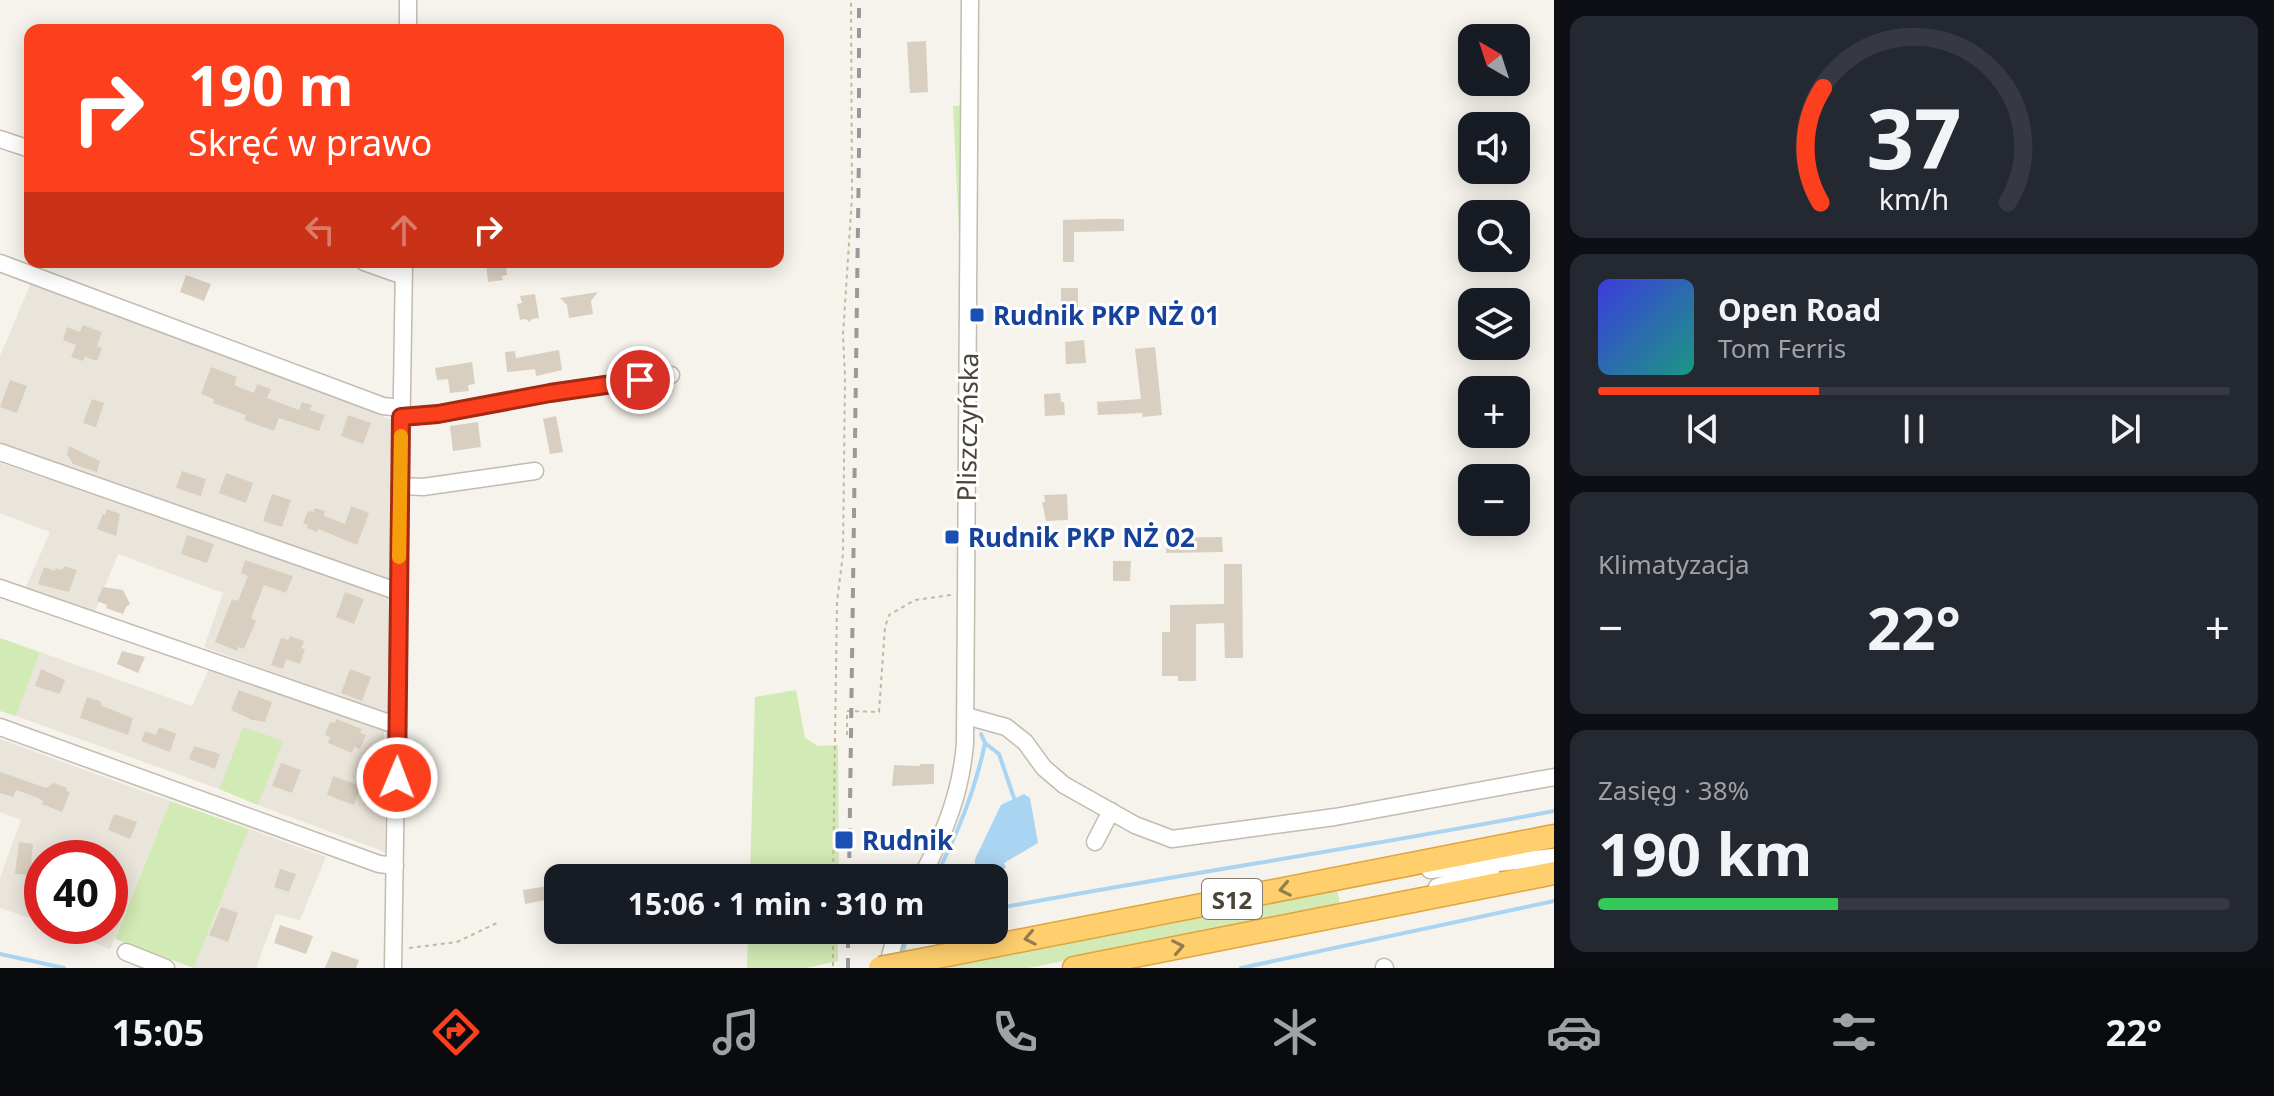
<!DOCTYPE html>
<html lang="pl">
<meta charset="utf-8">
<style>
:root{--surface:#171b24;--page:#242831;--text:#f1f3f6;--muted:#9ea1a6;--line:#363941;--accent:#fc3f1d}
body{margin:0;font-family:"Noto Sans",sans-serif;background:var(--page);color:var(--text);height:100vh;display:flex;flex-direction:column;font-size:30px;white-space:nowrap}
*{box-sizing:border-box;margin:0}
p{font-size:26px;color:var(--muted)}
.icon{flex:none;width:44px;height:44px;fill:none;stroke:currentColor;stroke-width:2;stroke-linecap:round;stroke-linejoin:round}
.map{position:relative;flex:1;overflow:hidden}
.details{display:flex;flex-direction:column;gap:16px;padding:16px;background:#0d0f14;width:720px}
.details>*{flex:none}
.guide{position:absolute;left:24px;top:24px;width:760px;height:244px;border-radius:16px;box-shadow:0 4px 20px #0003;background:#fc3f1d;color:#fff;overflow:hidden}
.needle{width:52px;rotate:321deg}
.tools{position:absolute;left:1458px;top:24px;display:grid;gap:16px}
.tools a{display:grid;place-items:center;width:72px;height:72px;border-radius:16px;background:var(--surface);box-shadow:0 4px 20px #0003;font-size:40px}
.speed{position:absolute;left:24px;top:840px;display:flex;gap:16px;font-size:40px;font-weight:700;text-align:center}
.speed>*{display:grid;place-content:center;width:104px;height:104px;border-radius:50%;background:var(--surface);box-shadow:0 4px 20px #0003;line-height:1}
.speed .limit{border:12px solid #d22;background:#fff;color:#111}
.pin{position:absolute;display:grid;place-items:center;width:68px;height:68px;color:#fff;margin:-34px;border:4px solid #fff;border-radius:50%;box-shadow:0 2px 8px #0007}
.me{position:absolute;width:88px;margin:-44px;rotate:1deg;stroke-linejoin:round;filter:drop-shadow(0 0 6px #0008)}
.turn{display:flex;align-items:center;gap:28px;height:168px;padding:0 32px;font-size:36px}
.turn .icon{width:104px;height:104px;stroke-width:2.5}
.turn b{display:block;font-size:56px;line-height:68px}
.lanes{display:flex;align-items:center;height:76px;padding:0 32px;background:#0003;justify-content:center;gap:40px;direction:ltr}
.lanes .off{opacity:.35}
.big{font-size:60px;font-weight:700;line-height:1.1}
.details .widget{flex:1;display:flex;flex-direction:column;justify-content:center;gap:12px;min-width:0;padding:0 28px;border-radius:16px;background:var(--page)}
.details .dial{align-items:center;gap:0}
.dial svg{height:208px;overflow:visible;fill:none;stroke:var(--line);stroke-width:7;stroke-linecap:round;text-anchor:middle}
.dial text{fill:var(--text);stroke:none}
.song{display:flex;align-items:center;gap:24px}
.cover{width:96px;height:96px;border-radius:12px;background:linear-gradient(135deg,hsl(240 70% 55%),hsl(170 70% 35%))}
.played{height:8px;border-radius:4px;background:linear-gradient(90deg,var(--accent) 35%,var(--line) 35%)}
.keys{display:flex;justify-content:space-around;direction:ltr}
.heat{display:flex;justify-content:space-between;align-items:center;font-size:44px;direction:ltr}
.charge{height:12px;border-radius:6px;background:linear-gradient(90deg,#34c759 38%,var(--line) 0)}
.trip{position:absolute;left:544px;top:864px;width:464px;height:80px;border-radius:16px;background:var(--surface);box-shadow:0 4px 20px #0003;font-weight:700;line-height:80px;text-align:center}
.menu{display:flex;height:128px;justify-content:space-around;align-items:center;background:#090b0e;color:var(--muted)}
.menu .icon{width:56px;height:56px}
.menu .current{color:var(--accent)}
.menu b{font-size:36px;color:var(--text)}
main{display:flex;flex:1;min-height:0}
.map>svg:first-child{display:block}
.residential{fill:#eae5da}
.green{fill:#d2eab5}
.water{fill:#a9d4f2}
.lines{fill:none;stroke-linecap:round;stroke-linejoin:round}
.stream{stroke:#a9d4f2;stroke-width:4}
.building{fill:#d8cfc1}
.minor-casing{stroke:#c2bbae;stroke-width:19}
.highway-casing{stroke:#e0a43c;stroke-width:25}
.path{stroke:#c4b79f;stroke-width:2;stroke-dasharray:4 4;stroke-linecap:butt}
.minor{stroke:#fff;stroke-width:16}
.highway{stroke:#ffcf6e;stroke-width:22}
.rail{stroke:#9a9a9a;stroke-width:4;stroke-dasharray:10 10;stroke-linecap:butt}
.highway-bridge-casing{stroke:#e0a43c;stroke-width:25;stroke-linecap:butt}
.highway-bridge{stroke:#ffcf6e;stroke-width:22}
.oneway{stroke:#937c4e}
.route-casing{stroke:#a42913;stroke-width:20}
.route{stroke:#fc3f1d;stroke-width:14}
.slow{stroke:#f59e0b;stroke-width:14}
.transit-dot{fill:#1a4fb4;stroke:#fff;stroke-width:3}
.labels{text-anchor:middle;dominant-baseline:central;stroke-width:6;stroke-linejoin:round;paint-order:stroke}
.shield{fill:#fff;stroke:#817c74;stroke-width:2}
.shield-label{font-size:24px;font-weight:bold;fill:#4b4439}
.transit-label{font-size:26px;font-weight:bold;fill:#164399;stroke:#fff;text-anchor:start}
.street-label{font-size:26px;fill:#4b4439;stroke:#fff}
</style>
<main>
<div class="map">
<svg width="1554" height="968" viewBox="0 0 1554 968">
<rect width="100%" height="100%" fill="#f6f3ec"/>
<g class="residential">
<path d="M33,278L253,363L394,421L390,583L0,443V356Z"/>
<path d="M0,463L175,521L388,598V715L204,647L223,593L118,554L93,616L25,589L50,532L0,513Z"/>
<path d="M40,652L192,706L209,669L384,731L385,852L258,805L282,741L243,727L219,789L16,716Z"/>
<path d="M0,739L170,801L110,949L53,926H110V858H42V922L0,908V878L21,820L0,812Z"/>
<path d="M249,829L326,857L300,920L276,914L256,968H194Z"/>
</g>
<g class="green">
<path d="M969,105L961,276L953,106Z"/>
<path d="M0,638L40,652L16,716L0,711Z"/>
<path d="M796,690L805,738L818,746L838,745L839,878H750L755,697Z"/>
<path d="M243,727L283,741L258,805L219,789Z"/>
<path d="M170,801L249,829L194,968L115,939Z"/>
<path d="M1336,886L1341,907L1028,968H946L960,961Z"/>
<path d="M748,930H838V961L806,968H747Z"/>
</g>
<path class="water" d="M1024,794L1030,798L1038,843L1004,863L1006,868L984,875L975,869V859L1001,805Z"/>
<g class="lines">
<g class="stream">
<path d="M981,734L985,743L999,754L1014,798"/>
<path d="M935,878C957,834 975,792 985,743"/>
<path d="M994,909C1180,874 1368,847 1554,811"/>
<path d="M0,954L64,968"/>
<path d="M902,955L908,930"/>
<path d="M1241,968L1554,901"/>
</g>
</g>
<g class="building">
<path d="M926,41L928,92L910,93L907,42Z"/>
<path d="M1096,219H1124V231L1074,232V262H1063V220Z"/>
<path d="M486,262L506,264L507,275L502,276L503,280L488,282Z"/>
<path d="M186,275L211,284L204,301L180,292Z"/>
<path d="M1061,288H1078V309L1061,308Z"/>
<path d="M598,292L591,301L593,314L569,318L567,305L560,298Z"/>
<path d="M535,294L539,318L532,319L529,322L526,319L520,320L517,304L522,303L520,296Z"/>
<path d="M83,325L102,332L97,346L102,348L97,361L85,357L83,361L71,357L76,345L63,340L67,327L80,332Z"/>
<path d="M1084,340L1086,363L1066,364L1065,342Z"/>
<path d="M1155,347L1162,415L1143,417L1142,413L1098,415L1097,402L1141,399L1135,349Z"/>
<path d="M559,350L562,370L536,376L535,369L507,372L505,352L515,351L516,358Z"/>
<path d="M472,362L475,384L468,385L469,391L450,393L448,379L437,380L435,368Z"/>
<path d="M211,367L237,377L234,385L254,393L257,384L271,389L267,398L299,410L302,402L312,405L310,410L325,415L319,431L279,418L274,431L244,420L246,415L213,403L214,399L201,394Z"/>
<path d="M10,380L27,386L17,413L0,407Z"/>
<path d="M1060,393L1061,402H1064L1065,415L1045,416L1044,394Z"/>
<path d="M92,399L104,403L96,427L83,423Z"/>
<path d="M348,415L371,423L363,444L341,436Z"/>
<path d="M556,416L563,452L550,454L543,419Z"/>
<path d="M478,422L481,447L453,451L450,426Z"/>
<path d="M69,446L100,461L97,472L73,464L67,454Z"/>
<path d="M182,471L206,479L201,496L176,488Z"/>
<path d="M226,473L253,483L246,503L219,493Z"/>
<path d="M272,494L291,500L282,527L263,521Z"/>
<path d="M1067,494L1068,520L1046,521L1042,502H1045L1044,495Z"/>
<path d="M351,506L369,513L357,545L319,529L317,532L307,528L308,525L303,523L308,511L313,512L315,508L325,511L324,516L345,524Z"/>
<path d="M107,509L120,514L116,536L97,529L103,514L105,515Z"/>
<path d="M187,535L214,544L207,563L181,554Z"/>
<path d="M1222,537L1223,552L1166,553V538Z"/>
<path d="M245,560L293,576L286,593L264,585L251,618L256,621L244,649L238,647L237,651L215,642L232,599L238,601L248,576L241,573Z"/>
<path d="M1113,561H1131L1130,581H1113Z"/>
<path d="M1224,564H1242L1243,658H1225L1224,623L1196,624V681H1178V676H1162V632H1170V605L1224,604Z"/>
<path d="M64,566L77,570L69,592L38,584L44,567L55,571L56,568L62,570Z"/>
<path d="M103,587L123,590L130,604L126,607L123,614L106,608L107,605L97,601Z"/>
<path d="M345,592L364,599L354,624L336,617Z"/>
<path d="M290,636L304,641L301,648L305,649L300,664L286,659L283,669L271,665L281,638L288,640Z"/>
<path d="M122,651L145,657L138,673L117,664Z"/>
<path d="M41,669L65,680L60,694L35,686Z"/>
<path d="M350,669L371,677L362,701L341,693Z"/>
<path d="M239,690L272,702L265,722L252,720L231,710Z"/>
<path d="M87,697L100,701L102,706L133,718L128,735L80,718Z"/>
<path d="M336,719L362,729L360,733L366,735L360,749L354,747L352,753L328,743L330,737L325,735L330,722L335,723Z"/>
<path d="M159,727L176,734L170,752L141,741L145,731L156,735Z"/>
<path d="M194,746L220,754L215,769L189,759Z"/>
<path d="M281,763L301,770L292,793L272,786Z"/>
<path d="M920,764H934V784L892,786L894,765L920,766Z"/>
<path d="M0,772L46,788L54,783L67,788L66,791L70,792L62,812L42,804L43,801L36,797L16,790L13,797L0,793Z"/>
<path d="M333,776L361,786L354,805L327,795Z"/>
<path d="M114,814L137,822L130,839L108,830Z"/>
<path d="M19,842L33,844L30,875L15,874Z"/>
<path d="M280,869L296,874L289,892L274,887Z"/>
<path d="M554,885L556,898L525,904L523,890Z"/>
<path d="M221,907L238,913L228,942L209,935Z"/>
<path d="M280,925L313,936L306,954L274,943Z"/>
<path d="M332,951L359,960L356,968H325Z"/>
</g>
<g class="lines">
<defs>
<g id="minor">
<path d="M408,30V0"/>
<path d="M0,139L30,149"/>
<path d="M364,262L395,273L403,274"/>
<path d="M0,263L383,406L401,408"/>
<path d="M401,417L438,414L550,393L671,375"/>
<path d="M0,452L399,592"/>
<path d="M400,486L423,487L535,471"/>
<path d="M0,588L398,726"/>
<path d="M966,716L1006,727L1025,742L1044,768L1064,785L1135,825L1172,839L1335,817L1554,777"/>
<path d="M0,727L379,864L395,866"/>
<path d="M1095,842L1111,811"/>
<path d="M1430,870L1554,857"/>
<path d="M921,878C944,834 961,794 965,743L970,0"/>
<path d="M1437,887L1491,871"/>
<path d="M126,952L166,968"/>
<path d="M1384,967L1385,968"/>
<path d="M393,968L404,262"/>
<path d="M887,968L897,930"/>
</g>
<g id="highway">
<path d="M911,962L1554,836"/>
<path d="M1074,968L1554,873"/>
</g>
</defs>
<use href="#minor" class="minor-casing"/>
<use href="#highway" class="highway-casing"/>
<g class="path">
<path d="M847,735V711L879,712L885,627L889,615L915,600L951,595"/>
<path d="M833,878L837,602L843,554L845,376L843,335L852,197L851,0"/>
<path d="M833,930V968"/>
<path d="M409,948L457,942L499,922"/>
</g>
<use href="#minor" class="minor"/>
<use href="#highway" class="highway"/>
<g class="rail">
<path d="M849,878L859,151V0"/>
<path d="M848,968V930"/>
</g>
<defs>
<path id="highway-bridge" d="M880,968L911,962"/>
</defs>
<use href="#highway-bridge" class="highway-bridge-casing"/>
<use href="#highway-bridge" class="highway-bridge"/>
</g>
<defs><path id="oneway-chevron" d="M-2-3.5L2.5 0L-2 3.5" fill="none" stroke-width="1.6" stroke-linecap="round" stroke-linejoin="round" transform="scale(2)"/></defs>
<g class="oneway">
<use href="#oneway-chevron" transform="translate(1285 889) rotate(169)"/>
<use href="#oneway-chevron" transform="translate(1030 938) rotate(169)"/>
<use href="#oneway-chevron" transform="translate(1178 947) rotate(-11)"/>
</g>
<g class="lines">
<defs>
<path id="route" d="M397,778L401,417L438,414L550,393L640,380"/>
</defs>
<use href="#route" class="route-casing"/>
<use href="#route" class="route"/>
<path class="slow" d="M399,557L401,436"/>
</g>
<g class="transit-dot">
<rect x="969" y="307" width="16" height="16" rx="4"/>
<rect x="944" y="529" width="16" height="16" rx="4"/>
<rect x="834" y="830" width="20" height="20" rx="4"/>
</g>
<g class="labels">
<rect class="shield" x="1202" y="879" width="60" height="40" rx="6"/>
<g class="shield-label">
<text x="1232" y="899">S12</text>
</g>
<g class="transit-label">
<text x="993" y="315">Rudnik PKP NŻ 01</text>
<text x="968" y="537">Rudnik PKP NŻ 02</text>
<text x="862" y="840">Rudnik</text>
</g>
<g class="street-label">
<text transform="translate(967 427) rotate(-89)">Pliszczyńska</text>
</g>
</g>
</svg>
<div class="tools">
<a><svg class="needle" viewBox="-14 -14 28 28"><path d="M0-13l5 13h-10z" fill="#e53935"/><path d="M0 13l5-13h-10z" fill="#9ea1a6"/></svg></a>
<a><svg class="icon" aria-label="sound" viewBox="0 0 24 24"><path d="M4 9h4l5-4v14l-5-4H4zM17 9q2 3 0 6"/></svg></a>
<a><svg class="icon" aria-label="search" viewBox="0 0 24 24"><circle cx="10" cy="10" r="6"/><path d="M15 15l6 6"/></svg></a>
<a><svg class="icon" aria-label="layers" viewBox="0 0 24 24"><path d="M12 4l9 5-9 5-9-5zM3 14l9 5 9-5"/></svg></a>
<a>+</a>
<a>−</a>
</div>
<div class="speed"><div class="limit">40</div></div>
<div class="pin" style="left:640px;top:380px;background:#d93025"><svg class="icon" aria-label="arrive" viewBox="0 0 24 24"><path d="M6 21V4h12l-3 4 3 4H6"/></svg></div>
<svg class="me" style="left:397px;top:778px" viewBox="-20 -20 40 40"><circle r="17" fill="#fc3f1d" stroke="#fff" stroke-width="3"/><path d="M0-11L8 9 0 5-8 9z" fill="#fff"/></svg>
<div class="trip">15:06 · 1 min · 310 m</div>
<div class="guide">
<div class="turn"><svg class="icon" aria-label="right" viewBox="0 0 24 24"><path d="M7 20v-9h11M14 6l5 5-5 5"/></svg><div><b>190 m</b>Skręć w prawo</div></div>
<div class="lanes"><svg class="icon off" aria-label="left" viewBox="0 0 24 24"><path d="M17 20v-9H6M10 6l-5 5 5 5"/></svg><svg class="icon off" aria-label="ahead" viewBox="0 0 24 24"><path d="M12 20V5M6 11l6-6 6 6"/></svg><svg class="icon" aria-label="right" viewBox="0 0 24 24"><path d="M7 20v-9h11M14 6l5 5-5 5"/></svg></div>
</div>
</div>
<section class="details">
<div class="widget dial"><svg viewBox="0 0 100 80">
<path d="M14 69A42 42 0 1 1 86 69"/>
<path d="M14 69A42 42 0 0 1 15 25" stroke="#fc3f1d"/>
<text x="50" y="56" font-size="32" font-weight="700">37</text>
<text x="50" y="72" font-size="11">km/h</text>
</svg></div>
<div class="widget">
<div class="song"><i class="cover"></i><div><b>Open Road</b><p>Tom Ferris</p></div></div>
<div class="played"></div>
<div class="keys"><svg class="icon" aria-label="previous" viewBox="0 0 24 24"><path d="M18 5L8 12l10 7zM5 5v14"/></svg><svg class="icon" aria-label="pause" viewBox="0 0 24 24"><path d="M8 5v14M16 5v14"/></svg><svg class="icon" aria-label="next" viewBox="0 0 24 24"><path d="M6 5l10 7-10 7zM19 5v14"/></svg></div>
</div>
<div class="widget"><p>Klimatyzacja</p>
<div class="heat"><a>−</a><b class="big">22°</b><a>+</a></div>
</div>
<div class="widget"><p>Zasięg · 38%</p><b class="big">190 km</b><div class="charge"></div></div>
</section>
</main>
<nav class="menu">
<b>15:05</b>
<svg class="icon current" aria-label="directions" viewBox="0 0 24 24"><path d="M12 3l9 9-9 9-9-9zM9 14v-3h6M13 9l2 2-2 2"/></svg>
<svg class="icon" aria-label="music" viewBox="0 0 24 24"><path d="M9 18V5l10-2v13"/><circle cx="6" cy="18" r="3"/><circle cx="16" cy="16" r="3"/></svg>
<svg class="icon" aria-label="phone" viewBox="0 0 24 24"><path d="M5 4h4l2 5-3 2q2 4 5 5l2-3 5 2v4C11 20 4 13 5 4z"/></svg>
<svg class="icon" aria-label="climate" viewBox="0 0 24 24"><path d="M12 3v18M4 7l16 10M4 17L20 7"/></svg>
<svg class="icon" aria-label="car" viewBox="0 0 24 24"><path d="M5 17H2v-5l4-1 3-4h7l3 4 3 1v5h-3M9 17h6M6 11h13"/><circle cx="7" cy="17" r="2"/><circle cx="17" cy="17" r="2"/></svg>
<svg class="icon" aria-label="filters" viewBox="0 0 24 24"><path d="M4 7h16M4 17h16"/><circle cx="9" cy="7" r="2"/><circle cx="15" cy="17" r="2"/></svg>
<b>22°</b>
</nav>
